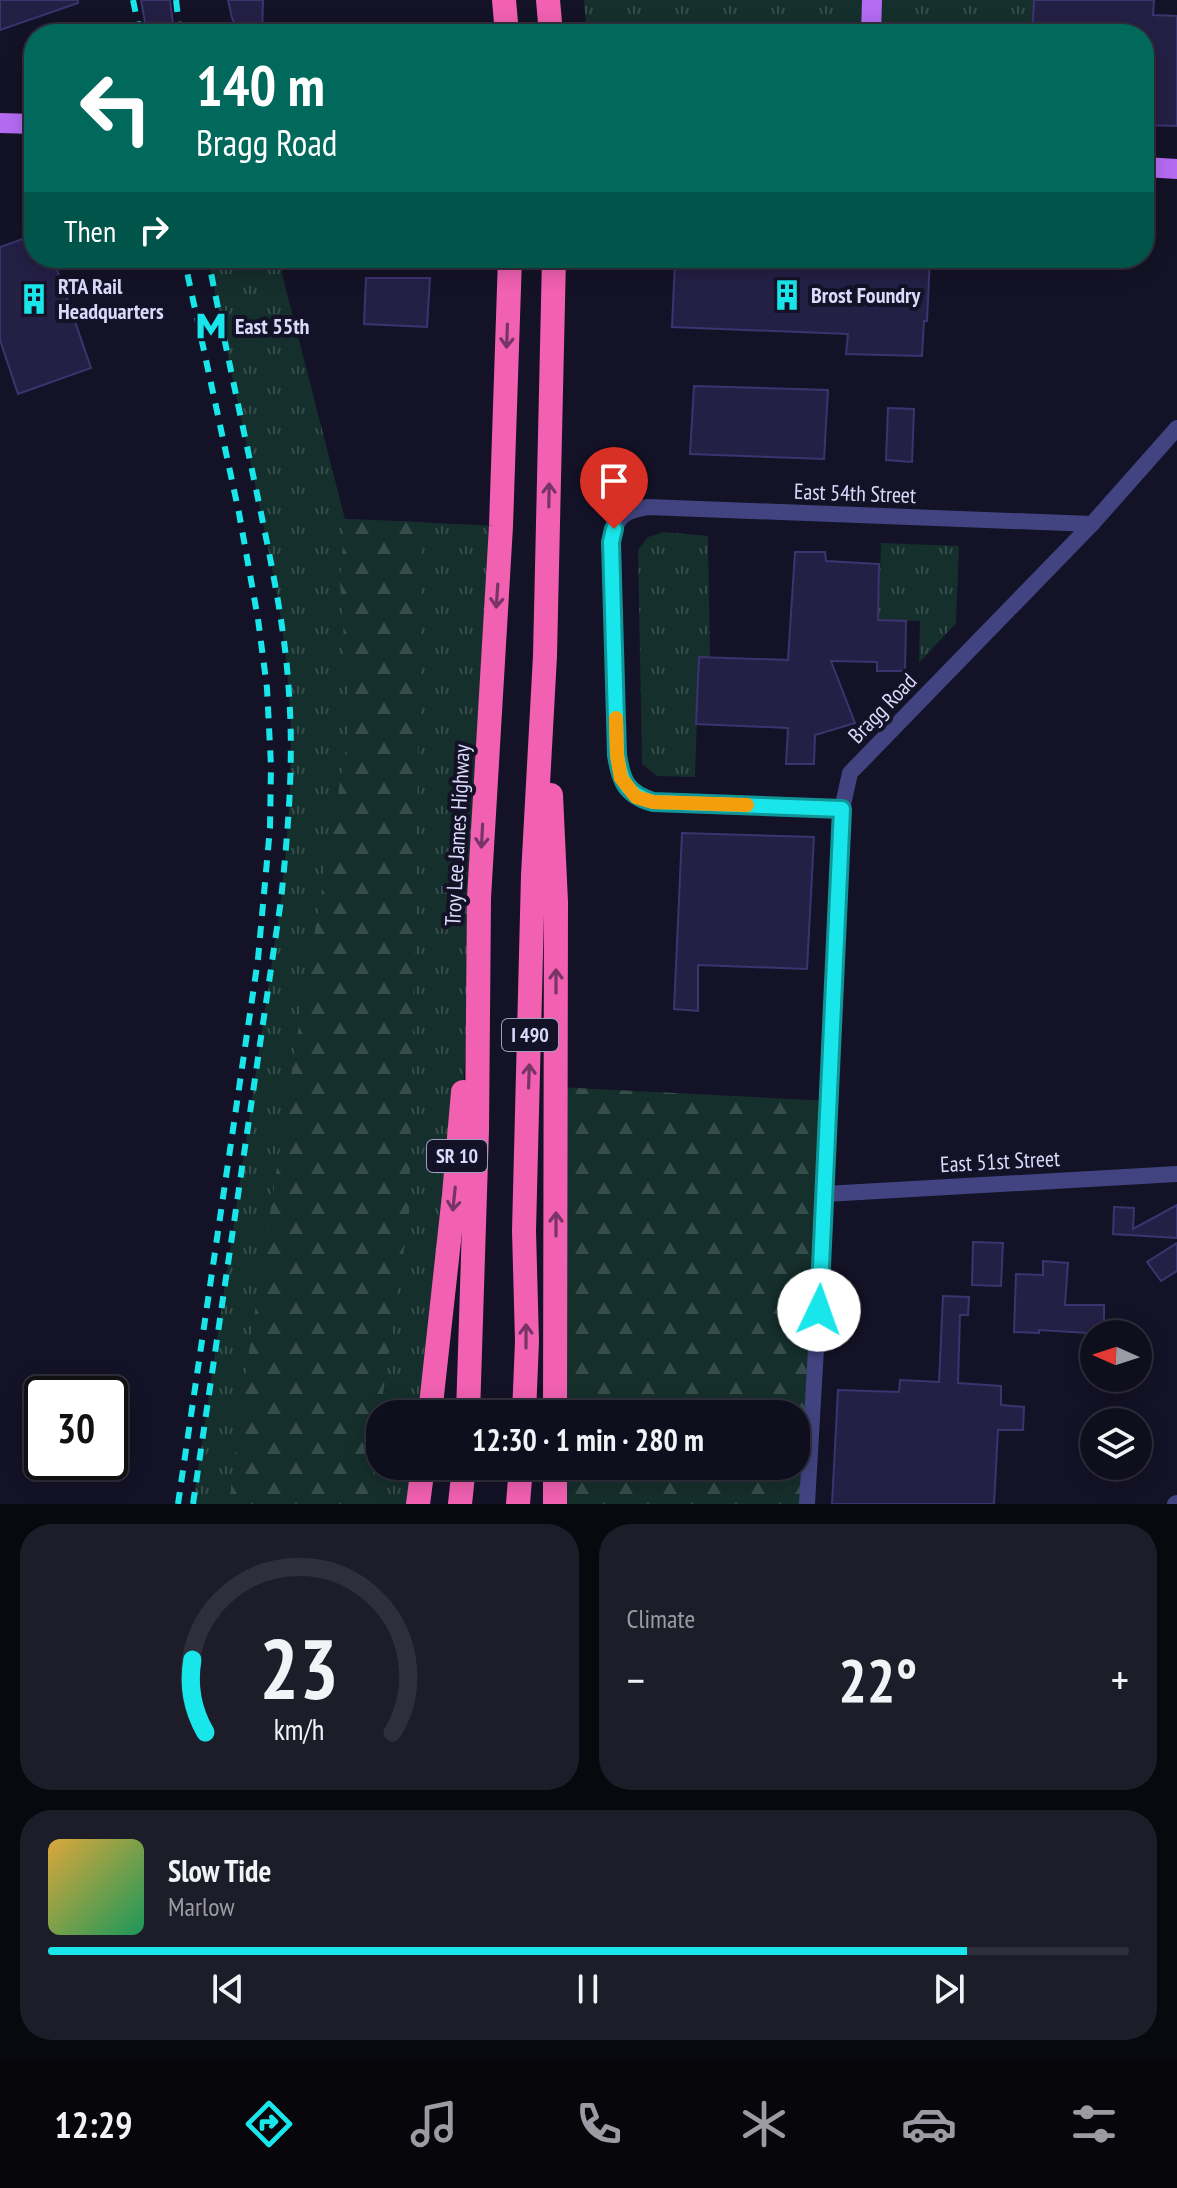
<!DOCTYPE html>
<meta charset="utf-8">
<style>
:root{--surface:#0f0e1c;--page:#1d1c29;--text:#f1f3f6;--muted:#9b9ca3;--line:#2f2e3b;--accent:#18e6ea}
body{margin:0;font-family:"PT Sans Narrow",sans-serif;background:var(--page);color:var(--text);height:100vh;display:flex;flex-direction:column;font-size:30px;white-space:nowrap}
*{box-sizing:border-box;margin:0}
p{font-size:26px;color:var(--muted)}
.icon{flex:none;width:44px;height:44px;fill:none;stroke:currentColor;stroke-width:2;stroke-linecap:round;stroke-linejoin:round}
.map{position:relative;height:1504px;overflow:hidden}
.drawer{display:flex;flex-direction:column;gap:20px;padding:20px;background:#08080f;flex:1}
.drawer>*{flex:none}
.hud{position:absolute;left:24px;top:24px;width:1130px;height:244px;border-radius:32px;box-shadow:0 4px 20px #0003,0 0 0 2px var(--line);background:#00695c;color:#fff;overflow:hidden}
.needle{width:52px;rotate:273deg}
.buttons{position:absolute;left:1080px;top:1320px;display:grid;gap:16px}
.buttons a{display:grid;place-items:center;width:72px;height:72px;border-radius:50%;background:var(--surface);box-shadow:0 4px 20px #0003,0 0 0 2px var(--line);font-size:40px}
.speed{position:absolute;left:24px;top:1376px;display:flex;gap:16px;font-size:40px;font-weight:700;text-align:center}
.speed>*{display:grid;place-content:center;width:104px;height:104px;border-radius:50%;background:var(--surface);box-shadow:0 4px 20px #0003,0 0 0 2px var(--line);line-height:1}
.speed .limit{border:4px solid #111;border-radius:12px;background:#fff;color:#111}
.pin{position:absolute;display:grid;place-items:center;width:68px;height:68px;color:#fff;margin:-82px -34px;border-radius:50% 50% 50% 0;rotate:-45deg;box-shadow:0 0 8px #0007}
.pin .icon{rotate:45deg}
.me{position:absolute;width:88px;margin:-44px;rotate:3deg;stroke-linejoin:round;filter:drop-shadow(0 0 6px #0008)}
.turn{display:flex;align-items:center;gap:28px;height:168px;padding:0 40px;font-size:36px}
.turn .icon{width:104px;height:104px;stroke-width:2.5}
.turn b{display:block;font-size:56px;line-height:68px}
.then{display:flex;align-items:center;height:76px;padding:0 40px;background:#0003;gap:16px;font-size:30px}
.big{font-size:60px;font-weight:700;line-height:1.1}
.drawer .card{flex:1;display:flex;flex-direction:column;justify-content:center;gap:12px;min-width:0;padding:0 28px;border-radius:32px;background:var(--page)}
.drawer .dial{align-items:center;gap:0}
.dial svg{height:208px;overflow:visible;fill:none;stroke:var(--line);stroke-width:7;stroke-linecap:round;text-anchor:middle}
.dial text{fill:var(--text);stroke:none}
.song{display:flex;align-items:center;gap:24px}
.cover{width:96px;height:96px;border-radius:12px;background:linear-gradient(135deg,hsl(40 70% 55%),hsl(150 70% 35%))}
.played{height:8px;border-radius:4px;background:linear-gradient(90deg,var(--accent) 85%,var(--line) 85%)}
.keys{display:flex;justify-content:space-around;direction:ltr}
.heat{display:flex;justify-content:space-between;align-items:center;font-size:44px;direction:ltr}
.drawer .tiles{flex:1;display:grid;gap:20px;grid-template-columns:1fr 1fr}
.card:last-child{grid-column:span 2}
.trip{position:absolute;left:366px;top:1400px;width:444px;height:80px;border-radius:32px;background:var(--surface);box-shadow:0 4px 20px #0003,0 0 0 2px var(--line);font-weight:700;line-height:80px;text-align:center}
.tab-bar{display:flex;height:128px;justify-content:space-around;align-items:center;background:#06060b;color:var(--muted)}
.tab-bar .icon{width:56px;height:56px}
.tab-bar .active{color:var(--accent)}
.tab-bar b{font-size:36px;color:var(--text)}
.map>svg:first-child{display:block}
.grass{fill:url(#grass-tufts)}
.forest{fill:url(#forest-firs)}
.building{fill:#241f45;stroke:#3b346f;stroke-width:2}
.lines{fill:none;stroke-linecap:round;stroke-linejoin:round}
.minor{stroke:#414480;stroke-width:16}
.primary{stroke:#b46bf2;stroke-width:20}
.motorway{stroke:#f160b1;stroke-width:24}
.rail{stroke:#18e6ea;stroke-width:6;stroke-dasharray:12 10;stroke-linecap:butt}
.oneway{stroke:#773565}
.route-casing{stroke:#109698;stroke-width:20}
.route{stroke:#18e6ea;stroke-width:14}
.slow{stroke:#f59e0b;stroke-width:14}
.labels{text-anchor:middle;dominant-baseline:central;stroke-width:8;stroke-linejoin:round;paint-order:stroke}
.shield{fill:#141226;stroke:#9f9ebc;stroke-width:2}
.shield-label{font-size:20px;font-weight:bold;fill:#dbdafc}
.poi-label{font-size:22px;font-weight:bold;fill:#dbdafc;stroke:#141226;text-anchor:start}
.street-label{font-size:22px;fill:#dbdafc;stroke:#141226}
</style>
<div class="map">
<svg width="1177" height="1504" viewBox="0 0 1177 1504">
<defs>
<pattern id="grass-tufts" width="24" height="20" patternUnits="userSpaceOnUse" patternTransform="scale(2)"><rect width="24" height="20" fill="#152f2c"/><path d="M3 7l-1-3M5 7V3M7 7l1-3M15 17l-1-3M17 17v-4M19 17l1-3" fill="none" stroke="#364d4c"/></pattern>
<pattern id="forest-firs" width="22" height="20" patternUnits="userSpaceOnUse" patternTransform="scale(2)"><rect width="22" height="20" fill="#152f2c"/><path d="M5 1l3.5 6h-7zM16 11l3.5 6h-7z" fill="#364d4c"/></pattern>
</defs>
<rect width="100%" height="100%" fill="#141226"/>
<g class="grass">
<path d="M584,0H1034L1032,34H587Z"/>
<path d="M208,258H284L282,274L345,519L501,526L479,898L454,1195L430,1414H380V1466H423L418,1504H193L281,900C288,831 294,763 289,694C285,623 269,553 255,484C239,409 223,334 208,258Z"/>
<path d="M664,532L708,536L710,658H699L695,777L657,776L642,764L638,550L648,537Z"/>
<path d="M881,543L959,546L956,623L919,663L920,621L878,620Z"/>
</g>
<g class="forest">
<path d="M345,519L423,522L409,1215L367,1504H229L245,1377L297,1037L350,723L340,582Z"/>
<path d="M557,1087L830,1101L807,1504H555V1466H796V1414H555Z"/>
</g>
<g class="building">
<path d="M0,0H78V3L0,30Z"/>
<path d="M141,0H170L173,24L169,25V30H165L166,34H147Z"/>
<path d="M228,0H263L262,34H240L232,18Z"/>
<path d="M1034,0H1154L1153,15L1177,16V126L1144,125V34H1032Z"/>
<path d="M34,235V258H53L91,368L18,394L0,340V247Z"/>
<path d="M717,258H930L927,321H924L922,356L846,354L848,334L672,327L675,261L717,262Z"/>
<path d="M366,278H430L427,327L364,324Z"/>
<path d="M694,386L828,390L824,459L690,454Z"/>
<path d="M888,408L914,409L912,462L886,460Z"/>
<path d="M795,552H825L826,561L879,564L878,620L906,621L905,671H877V662L831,661L855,723L815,735L814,764H786L788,728L696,724L699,657L788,660Z"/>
<path d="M682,833L814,837L807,969L698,965V1011L674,1009Z"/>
<path d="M1177,1205V1238L1113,1234L1114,1207L1134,1208L1133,1229Z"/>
<path d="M973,1242L1003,1243L1001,1286L972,1285Z"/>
<path d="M1177,1243V1271L1161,1281L1147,1262Z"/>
<path d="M1043,1261L1068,1263L1065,1305H1104V1334L1039,1330V1333L1014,1332L1016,1274L1043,1275Z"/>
<path d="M943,1296L969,1297L968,1315H960L958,1383L1001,1386V1405L1024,1407L1023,1430H998L994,1504H832L838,1390L899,1392L900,1380L939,1382Z"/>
</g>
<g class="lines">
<g class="minor">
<path d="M842,809L653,802C626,794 621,781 617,755L611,542C617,516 623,511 648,507L1092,524"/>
<path d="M825,1194L1177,1174"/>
<path d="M807,1504L825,1194L842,809L850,773L1092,524L1177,428"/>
<path d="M1175,1504L1177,1503"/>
</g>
<g class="primary">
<path d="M871,34L872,0"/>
<path d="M0,123L34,124"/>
<path d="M1144,167L1177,169"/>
</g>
<g class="motorway">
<path d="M504,0L507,34"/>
<path d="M548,0L551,34"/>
<path d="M551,795L556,902L555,1414"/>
<path d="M430,1414L454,1195L463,1092"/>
<path d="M468,1414L477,1130L479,898L501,526L510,258"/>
<path d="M524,1414L527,1341L524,1231L533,875L545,656L554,258"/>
<path d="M418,1504L423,1466"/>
<path d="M460,1504L464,1466"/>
<path d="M518,1504L521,1466"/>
<path d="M555,1504V1466"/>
</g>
<g class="rail">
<path d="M133,0L140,34"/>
<path d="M176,0L180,34"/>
<path d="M178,1504L258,959L270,828L271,766L267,688L258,619L239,513L184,258"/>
<path d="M193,1504L281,900C288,831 294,763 289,694C285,623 269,553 255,484C239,409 223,334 208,258"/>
</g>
</g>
<defs><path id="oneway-shaft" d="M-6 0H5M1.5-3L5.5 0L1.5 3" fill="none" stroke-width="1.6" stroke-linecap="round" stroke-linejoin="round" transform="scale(2)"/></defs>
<g class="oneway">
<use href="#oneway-shaft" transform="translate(507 336) rotate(92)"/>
<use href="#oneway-shaft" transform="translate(549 495) rotate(-89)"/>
<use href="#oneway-shaft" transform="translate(497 596) rotate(94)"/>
<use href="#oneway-shaft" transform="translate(482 836) rotate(93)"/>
<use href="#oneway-shaft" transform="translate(556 981) rotate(-90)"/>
<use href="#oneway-shaft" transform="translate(529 1076) rotate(-88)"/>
<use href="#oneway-shaft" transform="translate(454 1199) rotate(96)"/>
<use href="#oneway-shaft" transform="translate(556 1224) rotate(-90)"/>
<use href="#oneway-shaft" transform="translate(526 1336) rotate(-90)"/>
</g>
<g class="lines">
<defs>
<path id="route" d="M614,529L611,542L617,755C621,781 626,794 653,802L842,809L819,1310"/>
</defs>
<use href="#route" class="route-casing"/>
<use href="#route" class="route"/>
<path class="slow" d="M616,718L617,755L621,778L636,797L653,802L747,805"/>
</g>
<defs>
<symbol id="building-bare" viewBox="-9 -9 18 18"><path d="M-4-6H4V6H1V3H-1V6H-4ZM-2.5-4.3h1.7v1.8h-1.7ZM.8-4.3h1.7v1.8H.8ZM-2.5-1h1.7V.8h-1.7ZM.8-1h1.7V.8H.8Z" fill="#18e6ea" stroke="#141226" stroke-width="2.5" paint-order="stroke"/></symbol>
<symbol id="metro-bare" viewBox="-9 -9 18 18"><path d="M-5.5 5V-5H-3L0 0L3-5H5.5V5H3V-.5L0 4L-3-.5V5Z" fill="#18e6ea" stroke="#141226" stroke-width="2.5" paint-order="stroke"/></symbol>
</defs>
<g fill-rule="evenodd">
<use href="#building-bare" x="765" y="273" width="44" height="44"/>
<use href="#building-bare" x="12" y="277" width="44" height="44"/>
<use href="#metro-bare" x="189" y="304" width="44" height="44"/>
</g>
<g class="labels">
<g class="shield">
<rect x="502" y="1019" width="56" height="32" rx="6"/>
<rect x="427" y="1140" width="60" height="32" rx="6"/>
</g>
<g class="shield-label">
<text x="530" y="1035">I 490</text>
<text x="457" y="1156">SR 10</text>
</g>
<g class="poi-label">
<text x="58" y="286">RTA Rail<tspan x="58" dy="25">Headquarters</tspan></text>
<text x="811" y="295">Brost Foundry</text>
<text x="235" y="326">East 55th</text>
</g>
<g class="street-label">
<text transform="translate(855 493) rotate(2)">East 54th Street</text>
<text transform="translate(882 708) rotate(-46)">Bragg Road</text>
<text transform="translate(457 835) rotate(-87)">Troy Lee James Highway</text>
<text transform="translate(1000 1161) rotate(-3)">East 51st Street</text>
</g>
</g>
</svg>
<div class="buttons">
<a><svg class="needle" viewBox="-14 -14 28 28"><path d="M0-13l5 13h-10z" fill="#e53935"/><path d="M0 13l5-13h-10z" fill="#9b9ca3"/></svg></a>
<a><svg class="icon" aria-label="layers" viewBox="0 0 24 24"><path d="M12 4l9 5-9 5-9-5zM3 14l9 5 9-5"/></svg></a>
</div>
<div class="speed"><div class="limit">30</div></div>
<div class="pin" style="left:614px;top:529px;background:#d93025"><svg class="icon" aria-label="arrive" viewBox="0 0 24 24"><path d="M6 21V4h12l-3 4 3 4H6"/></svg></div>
<svg class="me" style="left:819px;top:1310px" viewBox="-20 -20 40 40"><circle r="19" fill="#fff"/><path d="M0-13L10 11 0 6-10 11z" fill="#18e6ea"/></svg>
<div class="trip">12:30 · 1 min · 280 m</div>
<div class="hud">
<div class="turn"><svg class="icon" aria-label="left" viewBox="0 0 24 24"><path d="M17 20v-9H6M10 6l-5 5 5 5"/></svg><div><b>140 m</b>Bragg Road</div></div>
<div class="then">Then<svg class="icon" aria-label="right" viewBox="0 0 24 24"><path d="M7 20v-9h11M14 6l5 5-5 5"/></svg></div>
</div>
</div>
<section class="drawer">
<div class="tiles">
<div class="card dial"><svg viewBox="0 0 100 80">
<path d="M14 69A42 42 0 1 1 86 69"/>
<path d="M14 69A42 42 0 0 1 9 41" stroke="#18e6ea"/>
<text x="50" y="56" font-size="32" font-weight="700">23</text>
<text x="50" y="72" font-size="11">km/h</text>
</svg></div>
<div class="card"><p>Climate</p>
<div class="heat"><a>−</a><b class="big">22°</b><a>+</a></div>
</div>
<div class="card">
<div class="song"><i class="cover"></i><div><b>Slow Tide</b><p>Marlow</p></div></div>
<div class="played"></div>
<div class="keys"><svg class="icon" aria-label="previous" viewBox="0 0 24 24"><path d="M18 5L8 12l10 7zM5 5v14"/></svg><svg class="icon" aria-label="pause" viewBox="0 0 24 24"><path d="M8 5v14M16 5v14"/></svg><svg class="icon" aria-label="next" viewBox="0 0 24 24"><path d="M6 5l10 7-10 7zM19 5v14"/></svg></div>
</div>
</div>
</section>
<nav class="tab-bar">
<b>12:29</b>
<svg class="icon active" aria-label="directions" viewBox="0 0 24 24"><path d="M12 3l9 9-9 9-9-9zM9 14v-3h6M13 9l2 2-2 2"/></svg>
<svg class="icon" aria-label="music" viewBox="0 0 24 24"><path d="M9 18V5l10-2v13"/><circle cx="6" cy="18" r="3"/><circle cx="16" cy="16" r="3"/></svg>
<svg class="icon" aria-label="phone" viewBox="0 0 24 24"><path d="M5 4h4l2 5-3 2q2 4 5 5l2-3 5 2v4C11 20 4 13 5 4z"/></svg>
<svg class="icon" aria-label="climate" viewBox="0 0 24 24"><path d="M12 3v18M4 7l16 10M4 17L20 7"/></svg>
<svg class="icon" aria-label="car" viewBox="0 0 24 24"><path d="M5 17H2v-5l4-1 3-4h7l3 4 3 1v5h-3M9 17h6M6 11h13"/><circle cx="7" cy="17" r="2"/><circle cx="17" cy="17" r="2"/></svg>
<svg class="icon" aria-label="filters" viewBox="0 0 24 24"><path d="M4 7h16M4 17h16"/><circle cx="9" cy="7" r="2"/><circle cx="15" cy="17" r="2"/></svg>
</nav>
